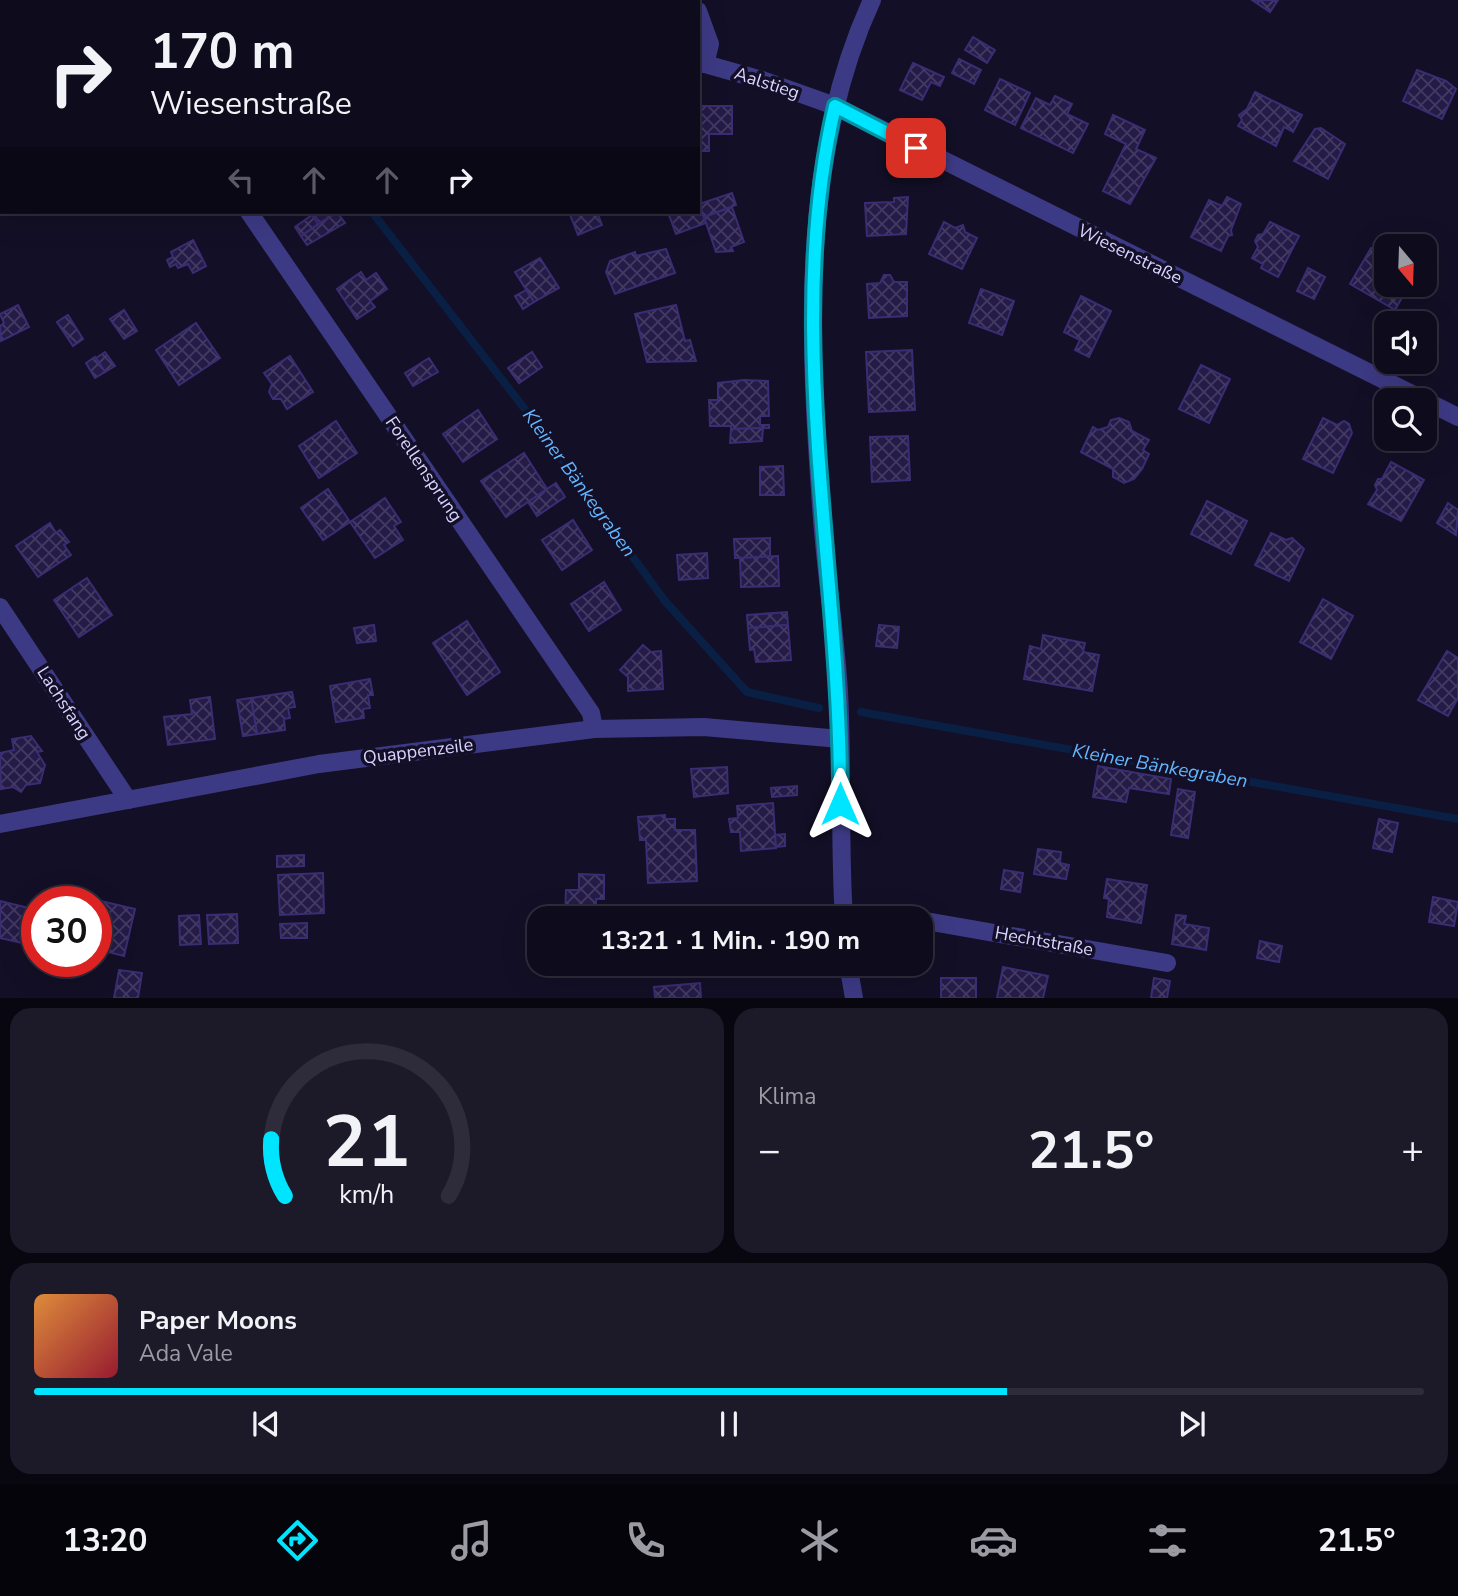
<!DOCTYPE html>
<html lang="de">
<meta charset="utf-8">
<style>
:root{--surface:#0e0b1c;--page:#1c1929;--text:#f1f3f6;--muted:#9b9ba3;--line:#2e2b3b;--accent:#00e5ff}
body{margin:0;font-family:"Nunito Sans",sans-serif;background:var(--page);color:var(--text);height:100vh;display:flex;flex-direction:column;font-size:26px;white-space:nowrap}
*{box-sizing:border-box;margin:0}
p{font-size:23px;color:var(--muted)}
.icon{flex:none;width:38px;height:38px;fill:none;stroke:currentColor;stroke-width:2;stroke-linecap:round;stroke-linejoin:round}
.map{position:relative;height:998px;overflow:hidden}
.drawer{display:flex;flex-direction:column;gap:10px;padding:10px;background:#08060f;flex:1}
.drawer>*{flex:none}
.top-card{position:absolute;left:0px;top:0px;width:700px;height:214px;box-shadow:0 7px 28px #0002,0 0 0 2px var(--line);background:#0e0b1c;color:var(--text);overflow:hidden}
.needle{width:46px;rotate:161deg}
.tools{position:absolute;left:1374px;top:234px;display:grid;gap:14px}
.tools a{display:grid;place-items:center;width:63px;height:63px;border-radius:14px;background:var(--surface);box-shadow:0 7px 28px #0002,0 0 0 2px var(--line);font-size:35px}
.speed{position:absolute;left:21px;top:886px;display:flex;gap:14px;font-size:35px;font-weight:700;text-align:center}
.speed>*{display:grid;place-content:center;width:91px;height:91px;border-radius:50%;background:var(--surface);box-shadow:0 7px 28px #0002,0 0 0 2px var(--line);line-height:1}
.speed .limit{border:10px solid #d22;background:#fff;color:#111}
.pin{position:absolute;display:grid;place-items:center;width:60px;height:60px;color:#fff;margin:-30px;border-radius:14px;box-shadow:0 4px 10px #0006}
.me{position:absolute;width:77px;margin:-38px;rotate:0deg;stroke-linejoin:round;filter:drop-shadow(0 0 5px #0008)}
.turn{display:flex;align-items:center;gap:24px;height:147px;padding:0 35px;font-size:32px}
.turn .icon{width:91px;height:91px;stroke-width:2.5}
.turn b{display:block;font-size:49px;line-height:60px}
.lanes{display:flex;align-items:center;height:66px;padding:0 35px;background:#0003;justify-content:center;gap:35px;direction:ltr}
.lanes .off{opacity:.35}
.big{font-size:52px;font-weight:700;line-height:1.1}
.drawer .card{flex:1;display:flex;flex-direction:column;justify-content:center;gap:10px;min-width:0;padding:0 24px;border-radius:21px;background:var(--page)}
.drawer .dial{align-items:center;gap:0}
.dial svg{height:182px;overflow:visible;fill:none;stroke:var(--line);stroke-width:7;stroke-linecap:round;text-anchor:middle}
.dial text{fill:var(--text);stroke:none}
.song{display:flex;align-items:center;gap:21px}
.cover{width:84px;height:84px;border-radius:10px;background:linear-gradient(135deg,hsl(30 70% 55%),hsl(350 70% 35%))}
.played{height:7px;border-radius:4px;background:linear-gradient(90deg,var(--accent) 70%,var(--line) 70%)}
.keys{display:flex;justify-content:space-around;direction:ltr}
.heat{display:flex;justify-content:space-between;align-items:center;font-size:38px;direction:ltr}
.drawer .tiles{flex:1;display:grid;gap:10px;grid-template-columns:1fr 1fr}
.card:last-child{grid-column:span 2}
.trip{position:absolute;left:527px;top:906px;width:406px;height:70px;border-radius:21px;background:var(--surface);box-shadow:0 7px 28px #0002,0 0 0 2px var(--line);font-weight:700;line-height:70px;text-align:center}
.tab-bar{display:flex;height:112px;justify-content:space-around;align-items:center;background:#06040b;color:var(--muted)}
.tab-bar .icon{width:49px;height:49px}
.tab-bar .active{color:var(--accent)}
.tab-bar b{font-size:32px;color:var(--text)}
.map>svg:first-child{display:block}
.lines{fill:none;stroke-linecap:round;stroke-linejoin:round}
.stream{stroke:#0a1f44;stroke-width:8}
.building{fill:url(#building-cross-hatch);stroke:#3b2d73;stroke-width:2}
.minor{stroke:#3d3a85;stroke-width:18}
.route-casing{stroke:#0095a6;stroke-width:18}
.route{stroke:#00e5ff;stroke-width:12}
.labels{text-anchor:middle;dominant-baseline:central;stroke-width:7;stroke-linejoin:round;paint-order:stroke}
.street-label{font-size:18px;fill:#d9d4ff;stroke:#130f26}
.water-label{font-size:19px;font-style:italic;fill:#62b6ff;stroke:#130f26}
</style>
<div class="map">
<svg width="1458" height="998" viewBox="0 0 1458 998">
<defs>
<pattern id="building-cross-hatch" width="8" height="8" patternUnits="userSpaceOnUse" patternTransform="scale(1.75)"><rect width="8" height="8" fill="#241b47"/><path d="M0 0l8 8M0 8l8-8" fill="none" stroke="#433b63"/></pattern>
</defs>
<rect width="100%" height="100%" fill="#130f26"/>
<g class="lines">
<g class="stream">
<path d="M372,212L531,417L665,601L747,692L819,708"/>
<path d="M861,712L1458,819"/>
</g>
</g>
<g class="building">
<rect x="59" y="0" width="44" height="2"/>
<rect x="581" y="0" width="45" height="2"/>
<path d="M1252,0H1278L1270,12Z"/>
<path d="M973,37L995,50L987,63L965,50Z"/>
<path d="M959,59L981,70L974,84L952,73Z"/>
<path d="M913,63L944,77L940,86L931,82L922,100L900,90Z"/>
<path d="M1417,70L1446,81L1456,89L1442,119L1403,101Z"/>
<path d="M1000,79L1030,93L1015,125L985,110Z"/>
<path d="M1255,92L1302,115L1293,132L1284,127L1276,146L1238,126L1242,120L1239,115L1247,109Z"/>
<path d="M1055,96L1072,104L1067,114L1088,124L1073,153L1021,128L1036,98L1050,105Z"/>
<path d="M698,106H732V134H709V151H698Z"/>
<path d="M1113,115L1145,130L1136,149L1156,158L1130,204L1103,191L1126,144L1105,134Z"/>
<path d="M1321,128L1345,144L1328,179L1294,161L1315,129Z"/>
<path d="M732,193L736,205L704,217L699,204Z"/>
<path d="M908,197L906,234L867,236L865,203L894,202V198Z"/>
<path d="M1227,197L1241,204L1231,230L1232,235L1228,236L1221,251L1191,237L1209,200L1222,206Z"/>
<path d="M699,204L706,223L676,234L669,215L698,212Z"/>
<path d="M732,207L744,242L731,247L733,251L716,252L704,217Z"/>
<path d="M312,212H332L334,214L320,223Z"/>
<path d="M337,212L345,223L307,245L301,236Z"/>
<path d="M569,212H597L602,225L578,235Z"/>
<path d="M312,215L318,224L301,236L295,227Z"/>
<path d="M944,222L955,228L963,225L965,232L977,238L962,269L929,254Z"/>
<path d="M1270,222L1299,236L1278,277L1261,268L1263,264L1252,258L1258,247L1255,241L1258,235L1263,234Z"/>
<path d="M193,240L206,266L193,273L188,264L178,268L176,264L170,267L167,260L173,257L171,252Z"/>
<path d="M1371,248L1386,256V285H1409L1395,310L1350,284Z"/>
<path d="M666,249L675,273L615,294L606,272L610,261L635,252L636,256Z"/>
<path d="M540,258L559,288L534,302L515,272Z"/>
<path d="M1308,268L1325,277L1314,299L1297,291Z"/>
<path d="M361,272L366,280L376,273L387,289L370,301L375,307L357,319L337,289Z"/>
<path d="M884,275H890L894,282H907V316L869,318L867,284L880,283Z"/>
<path d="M981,289L1014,301L1002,335L969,323Z"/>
<path d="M526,290L534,302L523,309L515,296Z"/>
<path d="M1081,296L1111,311L1089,357L1075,350L1080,340L1064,332Z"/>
<path d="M18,305L29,327L1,341L0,326L4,323L0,314Z"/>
<path d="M676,305L685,341L690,340L696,361L647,362L635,314Z"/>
<path d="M124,310L137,331L124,339L110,319Z"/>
<path d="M68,315L83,339L73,346L57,322Z"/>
<path d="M196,323L220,358L179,385L156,350Z"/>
<path d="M912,350L915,410L869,412L866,352Z"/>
<path d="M105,352L115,366L105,372L96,358Z"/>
<path d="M532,352L542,367L519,383L508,368Z"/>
<path d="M290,356L313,392L287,409L281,399H273L269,392L272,384L264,373Z"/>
<path d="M95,357L105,372L95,378L86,363Z"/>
<path d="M429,358L438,372L413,386L405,373Z"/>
<path d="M1201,365L1230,379L1209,423L1179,409Z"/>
<path d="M744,380L768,381L769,416H760V425H769V428L731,429V426H710L709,400H718V383Z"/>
<path d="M478,410L497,439L463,462L443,434Z"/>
<path d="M1119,418L1129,422L1132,431L1149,440L1143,450L1149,454L1142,469L1134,479L1124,483L1113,477V469L1081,452L1093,427L1098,430L1108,427L1111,420Z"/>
<path d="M1323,418L1337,425L1344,421L1349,424L1352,433L1333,473L1303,459Z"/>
<path d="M336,421L357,453L319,478L299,446Z"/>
<path d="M763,428L762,441L730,443L731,429Z"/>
<path d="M908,436L910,480L872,482L870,437Z"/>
<path d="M524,453L547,489L506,517L481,481Z"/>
<path d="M1391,462L1424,480L1401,521L1368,504L1377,490L1375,485L1378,479H1382Z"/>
<path d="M783,466L784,495H760V467Z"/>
<path d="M556,483L565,497L537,516L528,502Z"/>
<path d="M328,489L350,522L323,540L301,508Z"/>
<path d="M385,498L401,522L394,526L403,540L375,558L350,522Z"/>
<path d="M1207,501L1247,521L1231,554L1191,534Z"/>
<path d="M1448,503L1458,510L1456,535L1437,523Z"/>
<path d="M573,520L592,550L562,570L542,540Z"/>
<path d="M50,523L56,533L60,530L69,542L64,545L71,555L38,577L16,546Z"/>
<path d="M1271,533L1286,540L1292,538L1304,549L1289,581L1255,565Z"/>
<path d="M770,538V557L735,558L734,539Z"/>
<path d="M707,553L708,578L679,580L677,555Z"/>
<path d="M778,556L779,586L741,587L740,558Z"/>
<path d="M87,578L112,615L79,637L54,600Z"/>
<path d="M604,582L621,610L589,631L571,604Z"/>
<path d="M1323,599L1353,616L1331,659L1300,642Z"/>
<path d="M787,612L788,625L748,628L747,615Z"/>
<path d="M467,621L500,672L467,695L433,643Z"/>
<path d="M374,625L376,641L357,643L354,628Z"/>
<path d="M788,625L791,660L756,662L754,649L750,650L748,628Z"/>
<path d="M879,625L899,627L897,648L876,646Z"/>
<path d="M1043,635L1085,643L1083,652L1099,655L1092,691L1024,679L1030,646L1041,649Z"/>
<path d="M643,645L651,652L661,651L663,689L628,691V677L620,670Z"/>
<path d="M1447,651L1458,658V698L1448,716L1418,700Z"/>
<path d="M370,679L373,695H368L370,708L363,709L364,718L336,722L330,686Z"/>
<path d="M292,692L295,707L288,708L290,718L284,719L285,730L257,734L251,698Z"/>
<path d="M210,697L215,739L168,745L164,717L192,714L190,700Z"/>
<path d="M251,698L257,734L243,736L237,700Z"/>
<path d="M31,736L42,751L37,752L45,765L40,783L26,785L21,792L13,787L1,789L0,753L14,750L12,739Z"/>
<path d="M1098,766L1171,779L1169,794L1129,788L1126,802L1093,797Z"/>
<path d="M727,767L728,793L694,797L691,769Z"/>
<path d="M797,786V795L772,797L771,788Z"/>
<path d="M1178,789L1195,792L1188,838L1171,835Z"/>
<path d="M773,803L776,848L741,851L740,832H731L729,819L738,818L737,806Z"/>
<path d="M665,815V819H675V830H695L697,881L648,883L646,840H640L638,817Z"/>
<path d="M1379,819L1398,823L1392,852L1373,848Z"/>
<path d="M785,834V846L776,847L775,835Z"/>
<path d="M1038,849L1061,852L1060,863L1069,865L1066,879L1034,874Z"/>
<path d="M304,855V866L277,867V856Z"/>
<path d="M1004,870L1023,873L1020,892L1001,889Z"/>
<path d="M323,873L324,913L280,915L278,875Z"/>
<path d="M579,874L604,875V899H596V916H565L566,890H579Z"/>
<path d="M1107,879L1147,885L1141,923L1107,917L1109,899L1104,898Z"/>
<path d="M1433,897L1458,902L1454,926L1429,922Z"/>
<path d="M88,898L135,909L124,956L96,949V901H87Z"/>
<path d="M0,901L37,910L35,946L0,938Z"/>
<path d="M237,914L238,943L209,944L207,915Z"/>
<path d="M199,915L201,944L180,945L179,916Z"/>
<path d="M1176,915L1186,916L1184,924L1209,928L1206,950L1172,944Z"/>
<path d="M307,923V938H281L280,924Z"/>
<path d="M1260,941L1282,946L1279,962L1257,958Z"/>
<path d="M593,964H619V972L588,974Z"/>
<path d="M619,964H653L654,968L619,970Z"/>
<path d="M1003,967L1048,976L1043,998H997Z"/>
<path d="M119,970L142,973L138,998H114Z"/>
<rect x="941" y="978" width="35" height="20"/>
<path d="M1154,978L1170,981L1167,998H1151Z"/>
<path d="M700,983L701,998H655L654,987Z"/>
</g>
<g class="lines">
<g class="minor">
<path d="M329,0V2"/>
<path d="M698,11L710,44L705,64"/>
<path d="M698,62L762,80L835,106L1458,417"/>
<path d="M0,106H2"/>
<path d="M249,212L591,713L594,729"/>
<path d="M0,607L128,800"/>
<path d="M0,824L319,764L594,729L704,727L840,739"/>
<path d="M844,915H888L912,919"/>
<path d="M844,919C839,843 843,767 839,691C835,629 825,568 821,506C809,338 800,156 872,0"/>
<path d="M920,920L1167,963"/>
<path d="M848,964L854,998"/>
</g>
</g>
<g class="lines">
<defs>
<path id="route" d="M840,804C842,576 782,330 835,106L916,148"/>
</defs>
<use href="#route" class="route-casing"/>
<use href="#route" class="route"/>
</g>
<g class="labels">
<g class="street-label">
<text transform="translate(767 83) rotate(18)">Aalstieg</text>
<text transform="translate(1130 254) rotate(26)">Wiesenstraße</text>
<text transform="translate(424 469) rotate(56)">Forellensprung</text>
<text transform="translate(64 703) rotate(57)">Lachsfang</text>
<text transform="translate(418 751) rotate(-7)">Quappenzeile</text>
<text transform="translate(1044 941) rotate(10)">Hechtstraße</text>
</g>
<g class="water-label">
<text transform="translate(579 483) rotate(54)">Kleiner Bänkegraben</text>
<text transform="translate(1160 766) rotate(10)">Kleiner Bänkegraben</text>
</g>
</g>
</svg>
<div class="tools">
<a><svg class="needle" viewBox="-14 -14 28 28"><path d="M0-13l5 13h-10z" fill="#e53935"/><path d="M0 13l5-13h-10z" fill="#9b9ba3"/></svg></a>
<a><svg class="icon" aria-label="sound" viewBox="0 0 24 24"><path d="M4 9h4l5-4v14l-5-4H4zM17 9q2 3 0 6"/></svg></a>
<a><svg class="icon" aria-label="search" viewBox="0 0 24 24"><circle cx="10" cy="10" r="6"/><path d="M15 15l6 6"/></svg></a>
</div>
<div class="speed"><div class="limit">30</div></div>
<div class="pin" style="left:916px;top:148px;background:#d93025"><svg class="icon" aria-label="arrive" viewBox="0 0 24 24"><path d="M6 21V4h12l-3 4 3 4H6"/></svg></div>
<svg class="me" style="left:840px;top:804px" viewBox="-20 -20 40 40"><path d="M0-17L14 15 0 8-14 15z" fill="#00e5ff" stroke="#fff" stroke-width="4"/></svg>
<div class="trip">13:21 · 1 Min. · 190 m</div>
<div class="top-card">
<div class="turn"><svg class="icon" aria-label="right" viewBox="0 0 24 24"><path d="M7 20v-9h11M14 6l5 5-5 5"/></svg><div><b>170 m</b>Wiesenstraße</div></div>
<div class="lanes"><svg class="icon off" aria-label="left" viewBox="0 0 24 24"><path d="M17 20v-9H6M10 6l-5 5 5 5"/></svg><svg class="icon off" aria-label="ahead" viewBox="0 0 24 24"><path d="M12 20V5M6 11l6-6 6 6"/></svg><svg class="icon off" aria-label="ahead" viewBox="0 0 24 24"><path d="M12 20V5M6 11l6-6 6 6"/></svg><svg class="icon" aria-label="right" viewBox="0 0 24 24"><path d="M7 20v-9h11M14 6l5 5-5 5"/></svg></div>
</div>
</div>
<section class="drawer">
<div class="tiles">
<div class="card dial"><svg viewBox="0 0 100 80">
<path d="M14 69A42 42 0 1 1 86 69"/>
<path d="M14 69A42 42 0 0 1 8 44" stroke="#00e5ff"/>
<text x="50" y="56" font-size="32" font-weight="700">21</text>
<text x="50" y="72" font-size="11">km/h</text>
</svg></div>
<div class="card"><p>Klima</p>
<div class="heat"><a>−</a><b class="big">21.5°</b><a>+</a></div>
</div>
<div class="card">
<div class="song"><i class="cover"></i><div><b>Paper Moons</b><p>Ada Vale</p></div></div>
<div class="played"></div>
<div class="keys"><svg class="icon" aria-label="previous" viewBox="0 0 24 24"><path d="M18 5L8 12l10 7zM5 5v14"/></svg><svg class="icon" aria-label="pause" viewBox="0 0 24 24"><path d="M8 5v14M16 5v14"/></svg><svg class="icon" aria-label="next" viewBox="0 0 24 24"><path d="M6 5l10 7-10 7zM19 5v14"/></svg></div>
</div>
</div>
</section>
<nav class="tab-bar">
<b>13:20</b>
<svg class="icon active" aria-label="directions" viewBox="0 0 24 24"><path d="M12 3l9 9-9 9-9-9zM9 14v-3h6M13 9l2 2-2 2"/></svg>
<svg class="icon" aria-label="music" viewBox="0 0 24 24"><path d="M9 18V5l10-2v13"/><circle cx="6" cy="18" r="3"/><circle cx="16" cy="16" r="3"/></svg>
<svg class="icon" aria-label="phone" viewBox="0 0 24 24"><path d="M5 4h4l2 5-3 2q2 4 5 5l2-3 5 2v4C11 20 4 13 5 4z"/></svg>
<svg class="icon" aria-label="climate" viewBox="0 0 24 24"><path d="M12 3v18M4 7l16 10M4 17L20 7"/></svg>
<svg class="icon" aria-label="car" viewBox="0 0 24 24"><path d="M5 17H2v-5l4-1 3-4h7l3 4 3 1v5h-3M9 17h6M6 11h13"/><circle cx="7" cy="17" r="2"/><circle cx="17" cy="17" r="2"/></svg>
<svg class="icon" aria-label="filters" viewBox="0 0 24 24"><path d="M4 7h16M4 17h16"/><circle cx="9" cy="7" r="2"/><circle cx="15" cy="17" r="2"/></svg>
<b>21.5°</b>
</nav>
